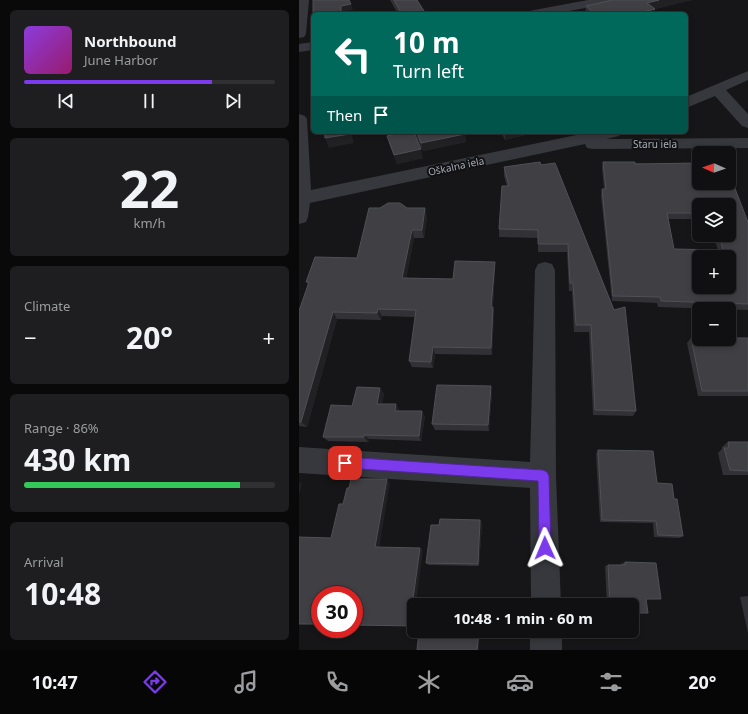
<!DOCTYPE html>
<meta charset="utf-8">
<style>
:root{--surface:#101012;--page:#1e1e20;--text:#f1f3f6;--muted:#9c9d9f;--line:#303032;--accent:#7c3aed}
body{margin:0;font-family:"Noto Sans",sans-serif;background:var(--page);color:var(--text);height:100vh;display:flex;flex-direction:column;font-size:15px;white-space:nowrap}
*{box-sizing:border-box;margin:0}
p{font-size:13px;color:var(--muted)}
.icon{flex:none;width:22px;height:22px;fill:none;stroke:currentColor;stroke-width:2;stroke-linecap:round;stroke-linejoin:round}
.map{position:relative;flex:1;overflow:hidden}
.details{display:flex;flex-direction:column;gap:10px;padding:10px;background:#09090a;width:299px}
.details>*{flex:none}
.guide{position:absolute;left:12px;top:12px;width:377px;height:122px;border-radius:6px;box-shadow:0 2px 6px #0003,0 0 0 1px var(--line);background:#00695c;color:#fff;overflow:hidden}
.needle{width:26px;rotate:272deg}
.buttons{position:absolute;left:393px;top:146px;display:grid;gap:8px}
.buttons a{display:grid;place-items:center;width:44px;height:44px;border-radius:6px;background:var(--surface);box-shadow:0 2px 6px #0003,0 0 0 1px var(--line);font-size:20px}
.speed{position:absolute;left:12px;top:586px;display:flex;gap:8px;font-size:20px;font-weight:700;text-align:center}
.speed>*{display:grid;place-content:center;width:52px;height:52px;border-radius:50%;background:var(--surface);box-shadow:0 2px 6px #0003,0 0 0 1px var(--line);line-height:1}
.speed .limit{border:6px solid #d22;background:#fff;color:#111}
.pin{position:absolute;display:grid;place-items:center;width:34px;height:34px;color:#fff;margin:-17px;border-radius:8px;box-shadow:0 2px 6px #0006}
.me{position:absolute;width:44px;margin:-22px;rotate:359deg;stroke-linejoin:round;filter:drop-shadow(0 0 3px #0008)}
.turn{display:flex;align-items:center;gap:14px;height:84px;padding:0 16px;font-size:18px}
.turn .icon{width:52px;height:52px;stroke-width:2.5}
.turn b{display:block;font-size:28px;line-height:34px}
.then{display:flex;align-items:center;height:38px;padding:0 16px;background:#0003;gap:8px;font-size:15px}
.big{font-size:30px;font-weight:700;line-height:1.1}
.details .tile{flex:1;display:flex;flex-direction:column;justify-content:center;gap:6px;min-width:0;padding:0 14px;border-radius:6px;background:var(--page)}
.details .dial{align-items:center;gap:0}
.dial b{font-size:52px;line-height:1}
.song{display:flex;align-items:center;gap:12px}
.cover{width:48px;height:48px;border-radius:6px;background:linear-gradient(135deg,hsl(270 70% 55%),hsl(320 70% 35%))}
.played{height:4px;border-radius:2px;background:linear-gradient(90deg,var(--accent) 75%,var(--line) 75%)}
.keys{display:flex;justify-content:space-around;direction:ltr}
.heat{display:flex;justify-content:space-between;align-items:center;font-size:22px;direction:ltr}
.charge{height:6px;border-radius:3px;background:linear-gradient(90deg,#34c759 86%,var(--line) 0)}
.trip{position:absolute;left:108px;top:598px;width:232px;height:40px;border-radius:6px;background:var(--surface);box-shadow:0 2px 6px #0003,0 0 0 1px var(--line);font-weight:700;line-height:40px;text-align:center}
.tabs{display:flex;height:64px;justify-content:space-around;align-items:center;background:#060607;color:var(--muted)}
.tabs .icon{width:28px;height:28px}
.tabs .on{color:var(--accent)}
.tabs b{font-size:18px;color:var(--text)}
main{display:flex;flex:1;min-height:0}
.map>svg:first-child{display:block}
.lines{fill:none;stroke-linecap:round;stroke-linejoin:round}
.minor{fill:#37383d;fill-rule:evenodd}
.wall{fill:#323236;fill-rule:evenodd}
.shaded-wall{fill:#212124}
.building{fill:#3f3f44;stroke:#4f5156;fill-rule:evenodd}
.route{fill:#7c3aed;stroke:#51269a}
.labels{text-anchor:middle;dominant-baseline:central;stroke-width:4;stroke-linejoin:round;paint-order:stroke}
.far-street-label{font-size:10px;fill:#a8adb8;stroke:#111113}
</style>
<main>
<section class="details">
<div class="tile">
<div class="song"><i class="cover"></i><div><b>Northbound</b><p>June Harbor</p></div></div>
<div class="played"></div>
<div class="keys"><svg class="icon" aria-label="previous" viewBox="0 0 24 24"><path d="M18 5L8 12l10 7zM5 5v14"/></svg><svg class="icon" aria-label="pause" viewBox="0 0 24 24"><path d="M8 5v14M16 5v14"/></svg><svg class="icon" aria-label="next" viewBox="0 0 24 24"><path d="M6 5l10 7-10 7zM19 5v14"/></svg></div>
</div>
<div class="tile dial"><b>22</b><p>km/h</p></div>
<div class="tile"><p>Climate</p>
<div class="heat"><a>−</a><b class="big">20°</b><a>+</a></div>
</div>
<div class="tile"><p>Range · 86%</p><b class="big">430 km</b><div class="charge"></div></div>
<div class="tile"><p>Arrival</p><b class="big">10:48</b></div>
</section>
<div class="map">
<svg width="449" height="650" viewBox="0 0 449 650">
<rect width="100%" height="100%" fill="#161618"/>
<g class="lines">
<g class="minor">
<path d="M0,0H10L7,34L5,37L0,38Z"/>
<path d="M289,0H314L312,3L308,4L254,14H229L231,11L235,10Z"/>
<path d="M14,42V50L0,52V44Z"/>
<path d="M449,71V80L427,90L449,114V128L443,126L416,96L387,108V97Z"/>
<path d="M0,114L6,116L8,119L12,190L292,132H322L320,136L307,139L449,138V148L294,149L288,148L286,144L11,203L9,217L7,222L0,224Z"/>
<path d="M246,262L253,264L256,270L257,476L262,605H232L231,488L0,473V447L231,462L236,270L239,264Z"/>
<rect x="231" y="631" width="32" height="19"/>
</g>
</g>
<g class="wall">
<path d="M91,0H118L127,14H99Z"/>
<path d="M314,0H393L356,9L355,14H286L287,6Z"/>
<path d="M116,132H165L166,134L167,142L124,151Z"/>
<path d="M202,132H239L206,140Z"/>
<path d="M88,136L124,158L98,164Z"/>
<path d="M241,162L337,411L334,416L294,415L290,332H275L273,291H270L268,252H239V238L200,237V229L208,186L205,176V167Z"/>
<path d="M304,162L430,167L435,181L434,183L449,222V310L359,307L358,303L313,301L302,196L303,189H305L303,168ZM400,205H430V235H414L419,250L375,249L369,219H400Z"/>
<path d="M108,208L128,216L125,238H115L107,278L154,279L196,269L194,307L195,314L193,355L136,354L134,368L113,367L110,361L116,317L83,316L82,320L38,319L8,427L0,426V311L9,284L7,282L58,258Z"/>
<path d="M392,338H449V396H399L388,343Z"/>
<path d="M193,392L190,431L136,430L133,424Z"/>
<path d="M85,393L83,404L100,409V411L126,416L122,441L70,439L69,442L29,441L24,437L53,406Z"/>
<path d="M429,442H449V475H424L419,453L423,449V447Z"/>
<path d="M299,450L358,483L375,499L384,536L380,538L355,537L354,523L301,522L297,454Z"/>
<path d="M181,520L183,523L180,566L130,565L127,563L140,525Z"/>
<path d="M326,562L362,599H347L333,605H308L306,566L309,565H322V564Z"/>
<path d="M449,596V633L441,597Z"/>
</g>
<g class="shaded-wall">
<path d="M360,0H393L356,9L355,14H336L348,3Z"/>
<path d="M52,4L54,10L44,12V14H42V6Z"/>
<path d="M51,132H52L55,143L30,148L26,138Z"/>
<path d="M206,132H239L206,140Z"/>
<path d="M166,134L167,142L124,151L122,143Z"/>
<path d="M122,149L124,158L98,164L95,155Z"/>
<path d="M126,208L128,216L125,238L123,230Z"/>
<path d="M113,230L115,238L106,286L103,278Z"/>
<path d="M196,262V269L193,314L192,307Z"/>
<path d="M194,307L195,314L193,355L192,348Z"/>
<path d="M79,309L83,316L82,320L78,313Z"/>
<path d="M34,312L38,319L8,427L2,422Z"/>
<path d="M134,347L136,354L134,368L132,362Z"/>
<path d="M192,386L193,392L190,431L189,425Z"/>
<path d="M81,388L85,393L82,409L78,404Z"/>
<path d="M97,404L100,409L99,416L96,411Z"/>
<path d="M123,411L126,416L122,441L120,436Z"/>
<path d="M65,435L70,439L69,442L65,437Z"/>
<path d="M88,479L91,483L80,549L76,547Z"/>
<path d="M0,482L3,484L0,494Z"/>
<path d="M181,520L183,523L180,566L179,564Z"/>
<path d="M121,548L124,550L117,605L113,606Z"/>
<path d="M180,631H181L180,650H178Z"/>
</g>
<g class="building">
<path d="M14,0H50L52,4L42,6V14H14Z"/>
<path d="M95,0H118L127,14H103Z"/>
<path d="M314,0H360L348,3L356,9L336,14H296L287,6Z"/>
<path d="M25,132H51V134L26,138Z"/>
<path d="M106,132H115L122,149L95,155L88,136Z"/>
<path d="M118,132H165L166,134L122,143Z"/>
<path d="M241,162L242,165L256,163L315,310L326,307L337,411L296,410L292,325H277L274,283H271L269,244H239V230L200,229L203,186H210L205,167Z"/>
<path d="M304,162H336V164L400,163V183H430V167L435,181H433L449,222V304L362,301L361,297L314,296L303,189H307ZM400,205H430V235H420L424,250L375,249L368,213H400ZM400,257H430V287H400Z"/>
<path d="M89,203H101L108,208H126L123,230H113L103,278L154,279L156,261L196,262L192,307H194L192,348L134,347L132,362L110,361L117,310L79,309L78,313L34,312L2,422H0V311L10,282H7L16,257L58,258L70,208H81Z"/>
<path d="M392,338H400V339H430V338H449V391H403Z"/>
<path d="M138,385L192,386L189,425L133,424Z"/>
<path d="M58,387L81,388L78,404H97L96,411H123L120,436L65,435V437H24L32,405L53,406Z"/>
<path d="M429,442H449V471L431,470L425,448H430Z"/>
<path d="M299,450L354,451L358,483L373,484L375,499H378L384,536L359,535L357,521L303,520Z"/>
<path d="M52,479H88L76,547L121,548L113,606H115V626L55,625V595H21V624H0V537L32,538L40,504H44L48,488H50Z"/>
<path d="M141,519L181,520L179,564L127,563L132,525H140Z"/>
<path d="M326,562L357,563L362,599H347L349,613H333V605H311L309,565H326Z"/>
<path d="M120,631H180L178,650H118Z"/>
</g>
<path class="route" d="M46,457L244,470L248,472L250,476L252,548L250,552L246,554L241,552L240,548L239,481L46,468L42,467L40,463L42,459Z"/>
<g class="labels">
<g class="far-street-label">
<text x="356" y="144">Staru iela</text>
<text transform="translate(157 166) rotate(-12)">Oškalna iela</text>
</g>
</g>
</svg>
<div class="buttons">
<a><svg class="needle" viewBox="-14 -14 28 28"><path d="M0-13l5 13h-10z" fill="#e53935"/><path d="M0 13l5-13h-10z" fill="#9c9d9f"/></svg></a>
<a><svg class="icon" aria-label="layers" viewBox="0 0 24 24"><path d="M12 4l9 5-9 5-9-5zM3 14l9 5 9-5"/></svg></a>
<a>+</a>
<a>−</a>
</div>
<div class="speed"><div class="limit">30</div></div>
<div class="pin" style="left:46px;top:463px;background:#d93025"><svg class="icon" aria-label="arrive" viewBox="0 0 24 24"><path d="M6 21V4h12l-3 4 3 4H6"/></svg></div>
<svg class="me" style="left:246px;top:548px" viewBox="-20 -20 40 40"><path d="M0-17L14 15 0 8-14 15z" fill="#7c3aed" stroke="#fff" stroke-width="4"/></svg>
<div class="trip">10:48 · 1 min · 60 m</div>
<div class="guide">
<div class="turn"><svg class="icon" aria-label="left" viewBox="0 0 24 24"><path d="M17 20v-9H6M10 6l-5 5 5 5"/></svg><div><b>10 m</b>Turn left</div></div>
<div class="then">Then<svg class="icon" aria-label="arrive" viewBox="0 0 24 24"><path d="M6 21V4h12l-3 4 3 4H6"/></svg></div>
</div>
</div>
</main>
<nav class="tabs">
<b>10:47</b>
<svg class="icon on" aria-label="directions" viewBox="0 0 24 24"><path d="M12 3l9 9-9 9-9-9zM9 14v-3h6M13 9l2 2-2 2"/></svg>
<svg class="icon" aria-label="music" viewBox="0 0 24 24"><path d="M9 18V5l10-2v13"/><circle cx="6" cy="18" r="3"/><circle cx="16" cy="16" r="3"/></svg>
<svg class="icon" aria-label="phone" viewBox="0 0 24 24"><path d="M5 4h4l2 5-3 2q2 4 5 5l2-3 5 2v4C11 20 4 13 5 4z"/></svg>
<svg class="icon" aria-label="climate" viewBox="0 0 24 24"><path d="M12 3v18M4 7l16 10M4 17L20 7"/></svg>
<svg class="icon" aria-label="car" viewBox="0 0 24 24"><path d="M5 17H2v-5l4-1 3-4h7l3 4 3 1v5h-3M9 17h6M6 11h13"/><circle cx="7" cy="17" r="2"/><circle cx="17" cy="17" r="2"/></svg>
<svg class="icon" aria-label="filters" viewBox="0 0 24 24"><path d="M4 7h16M4 17h16"/><circle cx="9" cy="7" r="2"/><circle cx="15" cy="17" r="2"/></svg>
<b>20°</b>
</nav>
